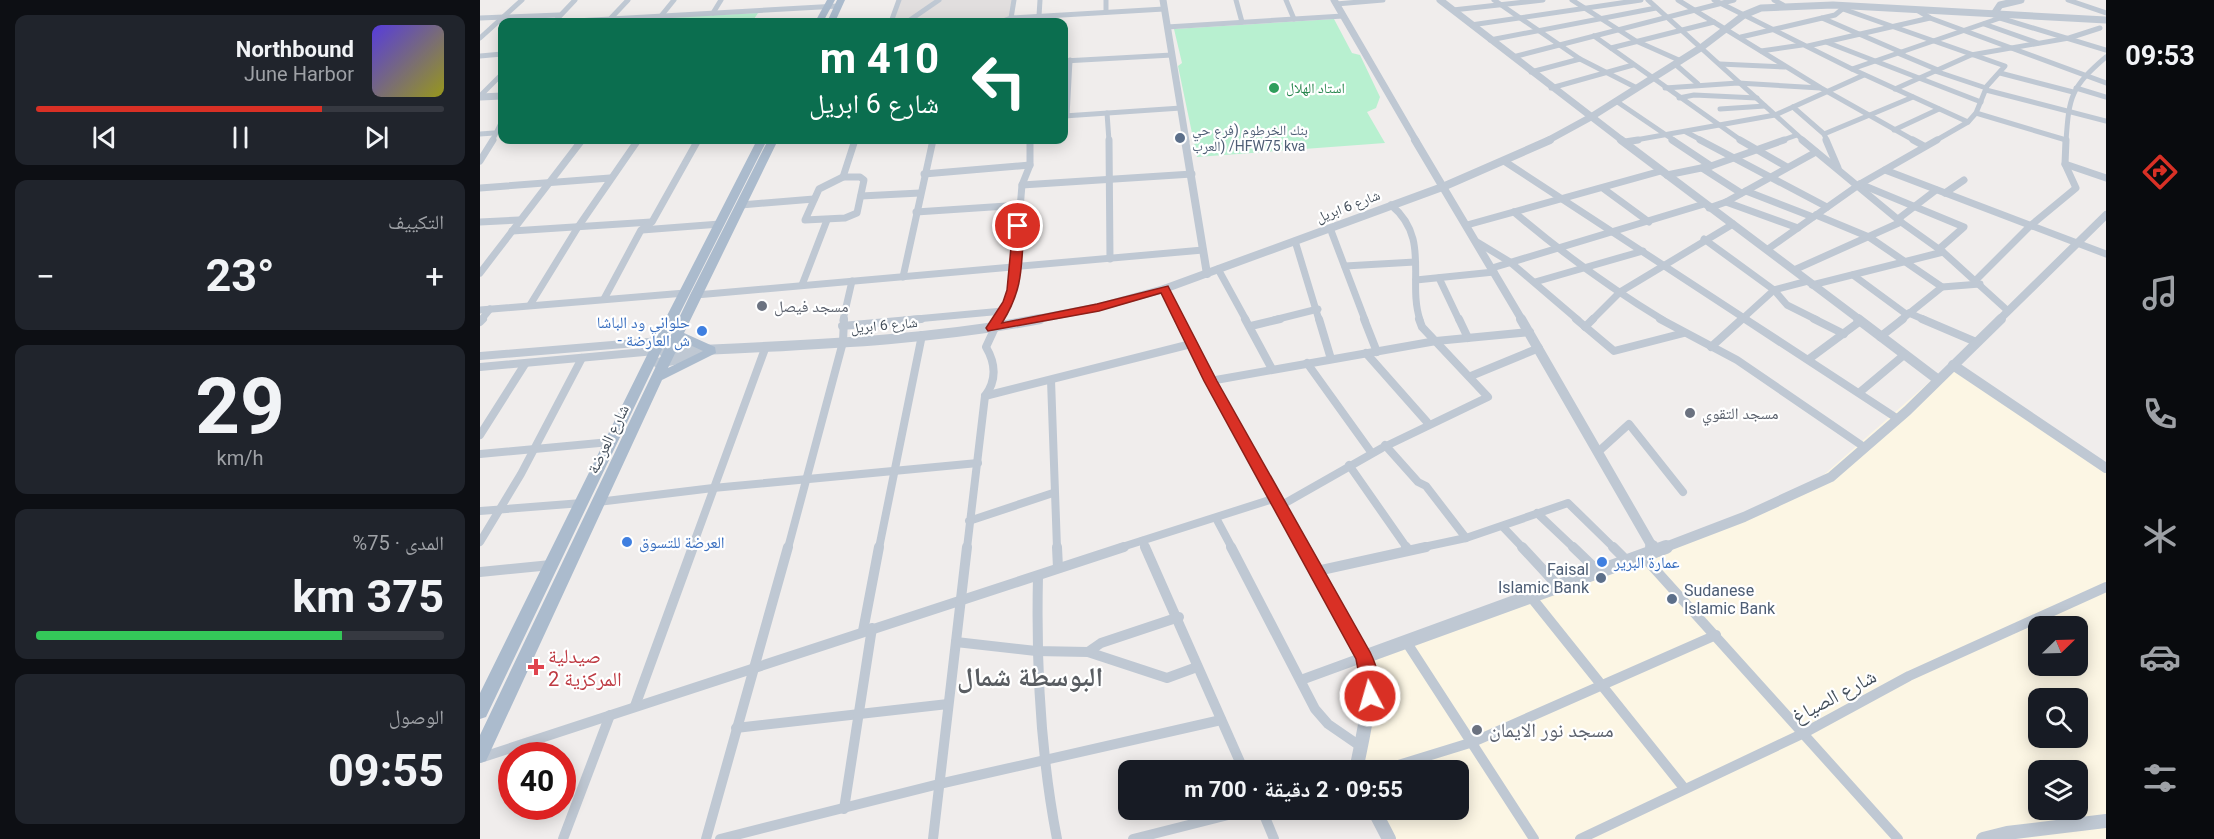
<!DOCTYPE html>
<html lang="ar">
<meta charset="utf-8">
<style>
:root{--surface:#171b24;--page:#20242c;--text:#f1f3f6;--muted:#9ea1a6;--line:#363941;--accent:#d93025}
body{margin:0;font-family:Roboto,"Noto Naskh Arabic",sans-serif;background:var(--page);color:var(--text);direction:rtl;height:100vh;display:flex;flex-direction:column;font-size:22px;white-space:nowrap}
*{box-sizing:border-box;margin:0}
p{font-size:20px;color:var(--muted)}
.icon{flex:none;width:33px;height:33px;fill:none;stroke:currentColor;stroke-width:2;stroke-linecap:round;stroke-linejoin:round}
.map{position:relative;flex:1;overflow:hidden;direction:ltr}
.side{display:flex;flex-direction:column;gap:15px;padding:15px;background:#0d0f14;width:480px}
.side>*{flex:none}
.guide{position:absolute;left:18px;top:18px;width:570px;height:126px;border-radius:12px;box-shadow:0 3px 15px #0003;direction:rtl;background:#0b6e4f;color:#fff;overflow:hidden}
.needle{width:39px;rotate:67deg}
.fabs{position:absolute;left:1548px;top:616px;display:grid;gap:12px}
.fabs a{display:grid;place-items:center;width:60px;height:60px;border-radius:12px;background:var(--surface);box-shadow:0 3px 15px #0003;font-size:30px}
.speed{position:absolute;left:18px;top:742px;display:flex;gap:12px;font-size:30px;font-weight:700;text-align:center}
.speed>*{display:grid;place-content:center;width:78px;height:78px;border-radius:50%;background:var(--surface);box-shadow:0 3px 15px #0003;line-height:1}
.speed .limit{border:9px solid #d22;background:#fff;color:#111}
.pin{position:absolute;display:grid;place-items:center;width:51px;height:51px;color:#fff;margin:-26px;border:3px solid #fff;border-radius:50%;box-shadow:0 2px 6px #0007}
.me{position:absolute;width:66px;margin:-33px;rotate:354deg;stroke-linejoin:round;filter:drop-shadow(0 0 4px #0008)}
.turn{display:flex;align-items:center;gap:21px;height:126px;padding:0 30px;font-size:27px}
.turn .icon{width:78px;height:78px;stroke-width:2.5}
.turn b{display:block;font-size:42px;line-height:51px}
.big{font-size:45px;font-weight:700;line-height:1.1}
.side .card{flex:1;display:flex;flex-direction:column;justify-content:center;gap:9px;min-width:0;padding:0 21px;border-radius:12px;background:var(--page)}
.side .dial{align-items:center;gap:0}
.dial b{font-size:78px;line-height:1}
.song{display:flex;align-items:center;gap:18px}
.cover{width:72px;height:72px;border-radius:9px;background:linear-gradient(135deg,hsl(250 70% 55%),hsl(60 70% 35%))}
.played{height:6px;border-radius:3px;background:linear-gradient(90deg,var(--accent) 70%,var(--line) 70%)}
.keys{display:flex;justify-content:space-around;direction:ltr}
.heat{display:flex;justify-content:space-between;align-items:center;font-size:33px;direction:ltr}
.charge{height:9px;border-radius:4px;background:linear-gradient(90deg,#34c759 75%,var(--line) 0)}
.trip{position:absolute;left:638px;top:760px;width:351px;height:60px;border-radius:12px;background:var(--surface);box-shadow:0 3px 15px #0003;font-weight:700;line-height:60px;text-align:center;direction:rtl}
main{display:flex;flex:1;min-height:0}
.menu{display:flex;flex-direction:column;width:108px;justify-content:space-around;align-items:center;background:#090b0e;color:var(--muted)}
.menu .icon{width:42px;height:42px}
.menu .on{color:var(--accent)}
.menu b{font-size:27px;color:var(--text)}
.map>svg:first-child{display:block}
.commercial{fill:#fcf6e4;fill-rule:evenodd}
.education{fill:#e1dede}
.green{fill:#b8f0d0}
.lines{fill:none;stroke-linecap:round;stroke-linejoin:round}
.minor-far3{stroke:#bfc8d3;stroke-width:5}
.minor-far2{stroke:#bfc8d3;stroke-width:7}
.minor-far1{stroke:#bfc8d3;stroke-width:8}
.minor{stroke:#bfc8d3;stroke-width:10}
.tertiary-far3{stroke:#bfc8d3;stroke-width:7}
.tertiary-far2{stroke:#bfc8d3;stroke-width:8}
.tertiary-far1{stroke:#bfc8d3;stroke-width:10}
.tertiary{stroke:#bfc8d3;stroke-width:14}
.primary{fill:#abbbcd;fill-rule:evenodd}
.route{fill:#d93025;stroke:#8d1f18;stroke-width:1.5}
.leisure-dot{fill:#2e9e5b;stroke:#fff;stroke-width:2}
.service-dot{fill:#5c6f8a;stroke:#fff;stroke-width:2}
.worship-dot{fill:#6b7280;stroke:#fff;stroke-width:2}
.shop-dot{fill:#3f7fe0;stroke:#fff;stroke-width:2}
.health-dot{fill:#e0444e;stroke:#fff;stroke-width:2}
.labels{text-anchor:middle;dominant-baseline:central;stroke-width:4.5;stroke-linejoin:round;paint-order:stroke}
.far-leisure-label{font-size:14px;fill:#27864d;stroke:#fff;text-anchor:start}
.far-service-label{font-size:14px;fill:#4e5e75;stroke:#fff;text-anchor:start}
.far-street-label{font-size:14px;fill:#444f5b;stroke:#fff}
.worship-label{font-size:16px;fill:#5b616d;stroke:#fff;text-anchor:start}
.shop-label{font-size:16px;fill:#366cbe;stroke:#fff;text-anchor:start}
.street-label{font-size:16px;fill:#444f5b;stroke:#fff}
.service-label{font-size:16px;fill:#4e5e75;stroke:#fff;text-anchor:end}
.near-health-label{font-size:20px;fill:#be3a42;stroke:#fff;text-anchor:start}
.near-street-label{font-size:20px;fill:#444f5b;stroke:#fff}
.near-worship-label{font-size:20px;fill:#5b616d;stroke:#fff;text-anchor:start}
.near-district-label{font-size:27px;font-weight:bold;fill:#595d62;stroke:#fff}
</style>
<main>
<nav class="menu">
<b>09:53</b>
<svg class="icon on" aria-label="directions" viewBox="0 0 24 24"><path d="M12 3l9 9-9 9-9-9zM9 14v-3h6M13 9l2 2-2 2"/></svg>
<svg class="icon" aria-label="music" viewBox="0 0 24 24"><path d="M9 18V5l10-2v13"/><circle cx="6" cy="18" r="3"/><circle cx="16" cy="16" r="3"/></svg>
<svg class="icon" aria-label="phone" viewBox="0 0 24 24"><path d="M5 4h4l2 5-3 2q2 4 5 5l2-3 5 2v4C11 20 4 13 5 4z"/></svg>
<svg class="icon" aria-label="climate" viewBox="0 0 24 24"><path d="M12 3v18M4 7l16 10M4 17L20 7"/></svg>
<svg class="icon" aria-label="car" viewBox="0 0 24 24"><path d="M5 17H2v-5l4-1 3-4h7l3 4 3 1v5h-3M9 17h6M6 11h13"/><circle cx="7" cy="17" r="2"/><circle cx="17" cy="17" r="2"/></svg>
<svg class="icon" aria-label="filters" viewBox="0 0 24 24"><path d="M4 7h16M4 17h16"/><circle cx="9" cy="7" r="2"/><circle cx="15" cy="17" r="2"/></svg>
</nav>
<div class="map">
<svg width="1626" height="839" viewBox="0 0 1626 839">
<rect width="100%" height="100%" fill="#f0edec"/>
<path class="commercial" d="M1472,362L1626,463V839H907L892,810H978V771H872L890,662L1322,494ZM1558,627H1598V666H1558ZM1558,699H1598V738H1558ZM1558,771H1598V810H1558Z"/>
<path class="education" d="M419,0H533L531,18L521,22H411Z"/>
<g class="green">
<path d="M278,13L272,22H92Z"/>
<path d="M854,19L872,53L880,55L900,97L896,108L887,112L905,143L717,157L698,66L702,63L694,29Z"/>
</g>
<g class="lines">
<g class="minor-far3">
<path d="M626,0V12"/>
<path d="M756,0L762,22"/>
<path d="M806,0L814,19"/>
<path d="M1014,0L1100,59L1157,88"/>
<path d="M1092,0L1156,41L1201,61"/>
<path d="M1168,0L1324,141"/>
<path d="M1198,0L1341,88L1435,141"/>
<path d="M1234,0L1372,69L1488,122"/>
<path d="M1294,0L1303,5"/>
<path d="M1588,0L1626,13"/>
<path d="M856,4L903,0"/>
<path d="M1363,9L1525,66L1507,86L1496,113L1488,122L1455,141"/>
<path d="M973,10L1063,0"/>
<path d="M1437,10L1450,18L1626,83"/>
<path d="M233,13L241,0"/>
<path d="M181,16L194,0"/>
<path d="M559,16L560,0"/>
<path d="M0,18L79,15"/>
<path d="M131,18L148,0"/>
<path d="M531,18L534,0"/>
<path d="M1342,18L1423,53"/>
<path d="M1520,18L1626,50"/>
<path d="M77,19L95,0"/>
<path d="M78,22L358,6"/>
<path d="M411,22L419,0"/>
<path d="M427,22L459,0"/>
<path d="M520,22L531,18L684,9"/>
<path d="M1504,24L1558,43"/>
<path d="M991,25L1161,0"/>
<path d="M687,27L863,16"/>
<path d="M1114,36L1262,141"/>
<path d="M1261,37L1355,15L1366,6"/>
<path d="M0,38L42,0"/>
<path d="M1010,40L1176,8"/>
<path d="M1346,42L1501,102"/>
<path d="M1328,46L1450,18"/>
<path d="M1131,48L1234,22"/>
<path d="M1281,51L1322,45"/>
<path d="M1420,54L1458,70"/>
<path d="M0,56L22,54"/>
<path d="M1033,57L1254,0"/>
<path d="M584,61L692,55"/>
<path d="M1195,64L1218,84"/>
<path d="M1240,64L1305,67"/>
<path d="M1372,69L1520,18L1521,14"/>
<path d="M1455,71L1506,88"/>
<path d="M1051,72L1100,59"/>
<path d="M1520,73L1593,92"/>
<path d="M1071,88L1153,65"/>
<path d="M1185,88L1258,83L1340,88"/>
<path d="M1596,88L1626,97"/>
<path d="M1415,89L1491,55L1589,38L1620,28"/>
<path d="M1506,90L1626,121"/>
<path d="M0,96L22,74"/>
<path d="M1199,98L1214,95L1277,98"/>
<path d="M1136,101L1195,141"/>
<path d="M1313,107L1344,134L1347,141"/>
<path d="M1240,109L1285,106"/>
<path d="M627,113L629,141"/>
<path d="M1496,113L1586,140"/>
<path d="M584,116L701,108"/>
<path d="M587,116L590,60"/>
<path d="M1414,130L1459,109"/>
<path d="M1206,132L1223,141"/>
<path d="M0,134L14,133"/>
<path d="M1344,134L1433,97"/>
<path d="M101,140H119"/>
<path d="M12,141L22,121"/>
<path d="M1150,141L1295,115L1384,75"/>
<path d="M1300,141L1317,135"/>
<path d="M1586,141C1589,96 1591,87 1626,57"/>
</g>
<g class="minor-far2">
<path d="M101,140H119"/>
<path d="M629,140L630,259"/>
<path d="M1192,140L1231,166"/>
<path d="M1220,140L1347,207"/>
<path d="M1260,140L1307,167"/>
<path d="M1322,140L1421,222L1463,252L1528,311"/>
<path d="M1346,140L1358,168"/>
<path d="M1433,140L1444,146"/>
<path d="M1145,142L1158,140"/>
<path d="M0,161L13,140"/>
<path d="M1024,161L1267,320"/>
<path d="M1585,164L1626,178"/>
<path d="M1222,168L1261,193"/>
<path d="M1405,170L1626,254"/>
<path d="M444,174L550,165"/>
<path d="M1187,175L1231,166L1304,140"/>
<path d="M363,177H380L384,180L377,213L365,218L325,220L339,189Z"/>
<path d="M363,177L375,140"/>
<path d="M1380,184L1484,227L1459,249"/>
<path d="M542,185L712,174"/>
<path d="M0,188L130,178"/>
<path d="M1124,189L1169,222"/>
<path d="M1266,191L1333,217"/>
<path d="M1465,193L1484,180"/>
<path d="M381,196L440,193"/>
<path d="M1246,202L1318,228"/>
<path d="M261,205L334,199"/>
<path d="M911,205C951,238 927,281 940,320"/>
<path d="M1229,208L1246,202L1336,152"/>
<path d="M436,212L540,205"/>
<path d="M1034,212C1081,252 1130,288 1183,320"/>
<path d="M1336,215L1389,237L1462,287"/>
<path d="M1418,219L1456,190"/>
<path d="M0,222L39,220"/>
<path d="M987,225L1181,171"/>
<path d="M850,228L885,320"/>
<path d="M162,230L240,224"/>
<path d="M32,231L171,222"/>
<path d="M1224,239L1294,290L1307,305L1337,320"/>
<path d="M815,241L839,320"/>
<path d="M997,242L1030,262L1098,320"/>
<path d="M1288,249L1380,184L1457,140"/>
<path d="M865,266L935,262"/>
<path d="M1012,268L1224,204"/>
<path d="M738,269L766,320"/>
<path d="M1314,270L1421,222"/>
<path d="M0,273L102,140"/>
<path d="M1373,275L1426,314"/>
<path d="M423,277L453,140"/>
<path d="M959,278L979,320"/>
<path d="M936,280L1014,272"/>
<path d="M1496,280L1550,226L1596,188L1585,164L1586,140"/>
<path d="M1055,282L1163,251"/>
<path d="M322,285L347,220"/>
<path d="M1332,285L1463,252"/>
<path d="M216,295L723,250"/>
<path d="M124,299L161,230L172,222L218,140"/>
<path d="M50,305L98,227L158,140"/>
<path d="M0,310L205,293"/>
<path d="M1429,313L1445,320"/>
<path d="M1,320L10,309"/>
<path d="M363,320L372,281"/>
<path d="M425,320L523,311"/>
<path d="M519,320L533,290L542,185L550,165V140"/>
<path d="M794,320L838,309"/>
<path d="M1112,320L1140,292L1253,224"/>
<path d="M1261,320L1294,290L1328,281"/>
<path d="M1421,320L1462,287L1500,284"/>
</g>
<g class="minor-far1">
<path d="M765,319L792,369"/>
<path d="M839,319L851,359"/>
<path d="M884,319L897,352"/>
<path d="M979,319L988,338"/>
<path d="M1096,319L1134,351L1204,333"/>
<path d="M1180,319L1257,360L1384,447"/>
<path d="M1265,319L1418,419"/>
<path d="M1334,319L1364,334"/>
<path d="M1442,319L1496,342"/>
<path d="M0,322L3,319"/>
<path d="M362,326L441,319"/>
<path d="M771,326L800,319"/>
<path d="M1105,327L1113,319"/>
<path d="M1400,337L1423,319"/>
<path d="M1231,347L1262,319"/>
<path d="M886,353L947,422"/>
<path d="M0,356L180,341"/>
<path d="M1329,359L1379,322"/>
<path d="M827,363L891,452"/>
<path d="M0,367L175,351"/>
<path d="M991,376L1059,348"/>
<path d="M571,380L577,548"/>
<path d="M730,381L956,341L1050,332"/>
<path d="M1380,392L1424,355"/>
<path d="M505,396L711,344"/>
<path d="M0,435L45,364"/>
<path d="M905,445L938,482L946,486L986,538"/>
<path d="M1118,452L1149,424L1203,492"/>
<path d="M0,454L130,442"/>
<path d="M869,465L927,548"/>
<path d="M118,502L233,488L498,463"/>
<path d="M800,506L902,448L1008,397L942,327L939,319"/>
<path d="M0,511L102,503"/>
<path d="M1057,513L1094,548"/>
<path d="M736,518L752,548"/>
<path d="M489,521L573,493"/>
<path d="M1023,527L1043,548"/>
<path d="M662,541L666,548"/>
<path d="M0,542L41,474L102,358"/>
<path d="M212,548L286,346"/>
<path d="M308,548L363,342L364,319"/>
<path d="M399,548L442,335"/>
<path d="M487,548L505,396C517,380 516,364 506,347L519,319"/>
<path d="M639,548L796,498"/>
<path d="M939,548L986,538L1088,503L1134,548"/>
</g>
<g class="minor">
<path d="M577,547L578,568"/>
<path d="M665,547L764,771"/>
<path d="M751,547L835,709L848,724L880,746"/>
<path d="M926,547L928,550"/>
<path d="M1042,547L1079,587"/>
<path d="M1093,547L1119,572"/>
<path d="M1133,547L1147,561"/>
<path d="M1163,556L1418,839"/>
<path d="M837,571L946,547"/>
<path d="M0,572L71,565"/>
<path d="M558,576C556,664 560,752 577,839"/>
<path d="M1051,597L1204,788"/>
<path d="M383,631L399,547"/>
<path d="M476,642L556,651L608,652L687,678L717,667"/>
<path d="M927,643L1054,839"/>
<path d="M608,652L621,643L699,617"/>
<path d="M821,680L884,657"/>
<path d="M155,706L213,547"/>
<path d="M256,728L468,704"/>
<path d="M0,758L644,547"/>
<path d="M899,771L993,742L1236,635"/>
<path d="M364,809L392,628"/>
<path d="M782,810L794,839"/>
<path d="M83,839L130,715"/>
<path d="M226,839L308,547"/>
<path d="M240,839L459,784L741,720"/>
<path d="M453,839L487,547"/>
<path d="M653,839L768,810"/>
<path d="M1100,839L1324,733L1429,676L1626,587"/>
</g>
<g class="tertiary-far3">
<path d="M683,0L706,141"/>
<path d="M854,0L936,141"/>
<path d="M960,0L1143,141"/>
<path d="M1514,14L1520,5L1541,0"/>
<path d="M0,97L22,96"/>
<path d="M1067,141L1111,117L1222,47L1264,15L1281,8L1353,5L1626,20"/>
</g>
<g class="tertiary-far2">
<path d="M705,140L727,274"/>
<path d="M935,140L1042,320"/>
<path d="M1141,140L1380,320"/>
<path d="M684,289L700,320"/>
<path d="M552,320L619,307L684,289L965,186L1070,140"/>
<path d="M1519,320L1626,215"/>
</g>
<g class="tertiary-far1">
<path d="M699,319L730,381L823,548"/>
<path d="M1041,319L1173,548"/>
<path d="M1378,319L1457,379"/>
<path d="M184,352C309,345 437,343 560,319"/>
<path d="M178,363L213,356"/>
<path d="M1473,365L1626,468"/>
<path d="M1183,548L1264,517L1351,477L1427,411L1521,319"/>
</g>
<g class="tertiary">
<path d="M823,547L884,657C895,696 883,732 876,771"/>
<path d="M1172,547L1174,551"/>
<path d="M884,657L1186,547"/>
<path d="M894,810L909,839"/>
<path d="M1503,839L1527,833L1626,821"/>
</g>
<g class="primary">
<path d="M347,0H355L343,22H335Z"/>
<path d="M357,0H365L355,22H347Z"/>
<path d="M277,140H287L186,341L6,717L0,719V693L174,341Z"/>
<path d="M288,140H298L204,333L235,347L236,353L182,380L6,761L0,763V735L210,295ZM201,341L223,351L188,368Z"/>
</g>
</g>
<path class="route" d="M538,223L544,226C541,266 544,288 522,323L617,304L688,286L737,381L890,652C897,666 903,687 897,701L890,704L884,701L876,659L724,381L681,293L619,311L508,331L506,328L523,302L527,290L533,226Z"/>
<circle class="leisure-dot" cx="794" cy="88" r="6"/>
<g class="service-dot">
<circle cx="700" cy="138" r="6"/>
<circle cx="1121" cy="578" r="6"/>
<circle cx="1192" cy="599" r="6"/>
</g>
<g class="worship-dot">
<circle cx="282" cy="306" r="6"/>
<circle cx="1210" cy="413" r="6"/>
<circle cx="997" cy="730" r="6"/>
</g>
<g class="shop-dot">
<circle cx="222" cy="331" r="6"/>
<circle cx="147" cy="542" r="6"/>
<circle cx="1122" cy="562" r="6"/>
</g>
<path class="health-dot" d="M53 658h6v6h6v6h-6v6h-6v-6h-6v-6h6z"/>
<g class="labels">
<g class="far-leisure-label">
<text x="806" y="88">استاد الهلال</text>
</g>
<g class="far-service-label">
<text x="712" y="130">بنك الخرطوم (فرع حي<tspan x="712" dy="16">العرب) /HFW75 kva</tspan></text>
</g>
<g class="far-street-label">
<text transform="translate(868 206) rotate(-21)">شارع 6 ابريل</text>
<text transform="translate(404 325) rotate(-5)">شارع 6 ابريل</text>
</g>
<g class="worship-label">
<text x="294" y="306">مسجد فيصل</text>
<text x="1222" y="413">مسجد التقوي</text>
</g>
<g class="shop-label">
<text x="210" y="322" text-anchor="end">حلواني ود الباشا<tspan x="210" dy="18">- ش العارضة</tspan></text>
<text x="159" y="542">العرضة للتسوق</text>
<text x="1134" y="562">عمارة البرير</text>
</g>
<g class="street-label">
<text transform="translate(128 439) rotate(-64)">شارع العرضة</text>
</g>
<g class="service-label">
<text x="1109" y="569">Faisal<tspan x="1109" dy="18">Islamic Bank</tspan></text>
<text x="1204" y="590" text-anchor="start">Sudanese<tspan x="1204" dy="18">Islamic Bank</tspan></text>
</g>
<g class="near-health-label">
<text x="68" y="656">صيدلية<tspan x="68" dy="23">المركزية 2</tspan></text>
</g>
<g class="near-street-label">
<text transform="translate(1354 696) rotate(-28)">شارع الصياغ</text>
</g>
<g class="near-worship-label">
<text x="1009" y="730">مسجد نور الايمان</text>
</g>
<g class="near-district-label">
<text x="550" y="677">البوسطة شمال</text>
</g>
</g>
</svg>
<div class="fabs">
<a><svg class="needle" viewBox="-14 -14 28 28"><path d="M0-13l5 13h-10z" fill="#e53935"/><path d="M0 13l5-13h-10z" fill="#9ea1a6"/></svg></a>
<a><svg class="icon" aria-label="search" viewBox="0 0 24 24"><circle cx="10" cy="10" r="6"/><path d="M15 15l6 6"/></svg></a>
<a><svg class="icon" aria-label="layers" viewBox="0 0 24 24"><path d="M12 4l9 5-9 5-9-5zM3 14l9 5 9-5"/></svg></a>
</div>
<div class="speed"><div class="limit">40</div></div>
<div class="pin" style="left:538px;top:226px;background:#d93025"><svg class="icon" aria-label="arrive" viewBox="0 0 24 24"><path d="M6 21V4h12l-3 4 3 4H6"/></svg></div>
<svg class="me" style="left:890px;top:696px" viewBox="-20 -20 40 40"><circle r="17" fill="#d93025" stroke="#fff" stroke-width="3"/><path d="M0-11L8 9 0 5-8 9z" fill="#fff"/></svg>
<div class="trip">09:55 · 2 دقيقة · 700 m</div>
<div class="guide">
<div class="turn"><svg class="icon" aria-label="left" viewBox="0 0 24 24"><path d="M17 20v-9H6M10 6l-5 5 5 5"/></svg><div><b>410 m</b>شارع 6 ابريل</div></div>
</div>
</div>
<section class="side">
<div class="card">
<div class="song"><i class="cover"></i><div><b>Northbound</b><p>June Harbor</p></div></div>
<div class="played"></div>
<div class="keys"><svg class="icon" aria-label="previous" viewBox="0 0 24 24"><path d="M18 5L8 12l10 7zM5 5v14"/></svg><svg class="icon" aria-label="pause" viewBox="0 0 24 24"><path d="M8 5v14M16 5v14"/></svg><svg class="icon" aria-label="next" viewBox="0 0 24 24"><path d="M6 5l10 7-10 7zM19 5v14"/></svg></div>
</div>
<div class="card"><p>التكييف</p>
<div class="heat"><a>−</a><b class="big">23°</b><a>+</a></div>
</div>
<div class="card dial"><b>29</b><p>km/h</p></div>
<div class="card"><p>المدى · 75%</p><b class="big">375 km</b><div class="charge"></div></div>
<div class="card"><p>الوصول</p><b class="big">09:55</b></div>
</section>
</main>
